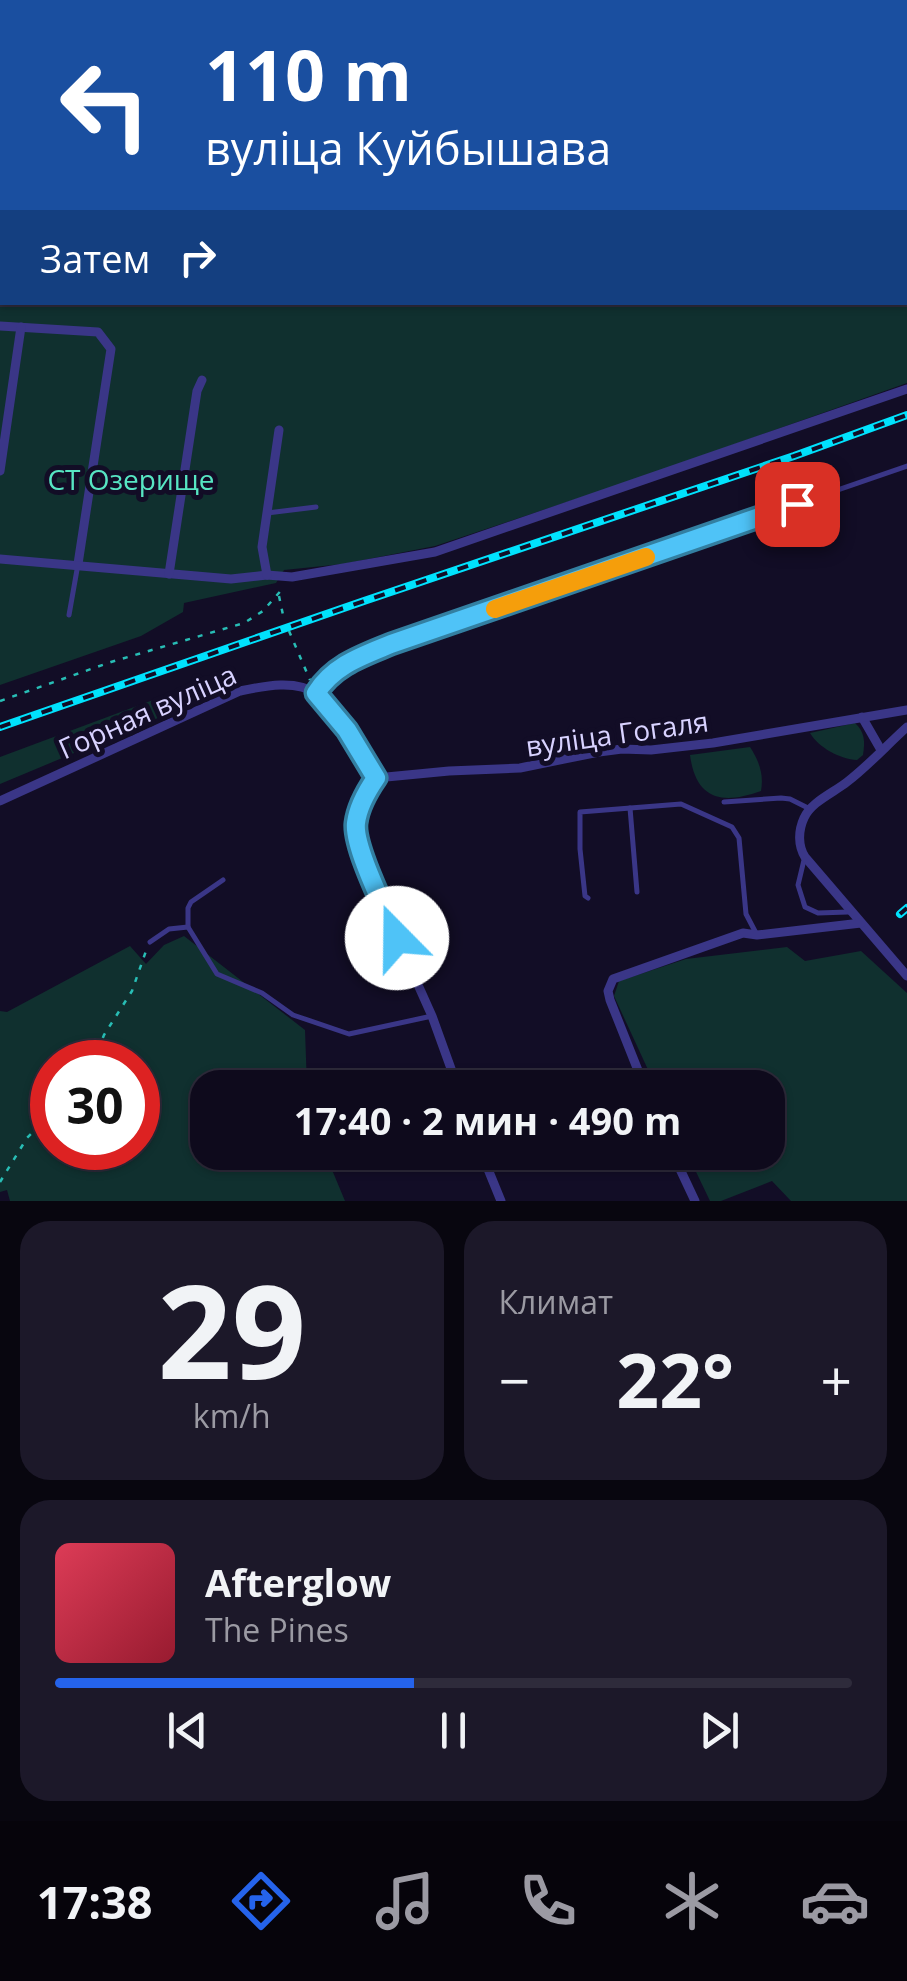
<!DOCTYPE html>
<html lang="ru">
<meta charset="utf-8">
<style>
:root{--surface:#0e0a1c;--page:#1c1829;--text:#f1f3f6;--muted:#9b9aa3;--line:#2e2b3b;--accent:#2563eb}
body{margin:0;font-family:"Open Sans",sans-serif;background:var(--page);color:var(--text);height:100vh;display:flex;flex-direction:column;font-size:38px;white-space:nowrap}
*{box-sizing:border-box;margin:0}
p{font-size:32px;color:var(--muted)}
.icon{flex:none;width:55px;height:55px;fill:none;stroke:currentColor;stroke-width:2;stroke-linecap:round;stroke-linejoin:round}
.map{position:relative;height:1201px;overflow:hidden}
.sheet{display:flex;flex-direction:column;gap:20px;padding:20px;background:#08060f;flex:1}
.sheet>*{flex:none}
.top-card{position:absolute;left:0px;top:0px;width:908px;height:305px;box-shadow:0 2px 8px #0004,0 0 0 2px var(--line);background:#1a4fa0;color:#fff;overflow:hidden}
.speed{position:absolute;left:30px;top:1040px;display:flex;gap:20px;font-size:50px;font-weight:700;text-align:center}
.speed>*{display:grid;place-content:center;width:130px;height:130px;border-radius:50%;background:var(--surface);box-shadow:0 2px 8px #0004,0 0 0 2px var(--line);line-height:1}
.speed .limit{border:15px solid #d22;background:#fff;color:#111}
.pin{position:absolute;display:grid;place-items:center;width:85px;height:85px;color:#fff;margin:-42px;border-radius:20px;box-shadow:0 5px 15px #0006}
.me{position:absolute;width:110px;margin:-55px;rotate:338deg;stroke-linejoin:round;filter:drop-shadow(0 0 8px #0008)}
.turn{display:flex;align-items:center;gap:35px;height:210px;padding:0 40px;font-size:45px}
.turn .icon{width:130px;height:130px;stroke-width:2.5}
.turn b{display:block;font-size:70px;line-height:85px}
.then{display:flex;align-items:center;height:95px;padding:0 40px;background:#0003;gap:20px;font-size:38px}
.big{font-size:75px;font-weight:700;line-height:1.1}
.sheet .tile{flex:1;display:flex;flex-direction:column;justify-content:center;gap:15px;min-width:0;padding:0 35px;border-radius:30px;background:var(--page)}
.sheet .dial{align-items:center;gap:0}
.dial b{font-size:130px;line-height:1}
.song{display:flex;align-items:center;gap:30px}
.cover{width:120px;height:120px;border-radius:15px;background:linear-gradient(135deg,hsl(350 70% 55%),hsl(350 70% 35%))}
.played{height:10px;border-radius:5px;background:linear-gradient(90deg,var(--accent) 45%,var(--line) 45%)}
.keys{display:flex;justify-content:space-around;direction:ltr}
.heat{display:flex;justify-content:space-between;align-items:center;font-size:55px;direction:ltr}
.sheet .tiles{flex:1;display:grid;gap:20px;grid-template-columns:1fr 1fr}
.tile:last-child{grid-column:span 2}
.trip{position:absolute;left:190px;top:1070px;width:595px;height:100px;border-radius:30px;background:var(--surface);box-shadow:0 2px 8px #0004,0 0 0 2px var(--line);font-weight:700;line-height:100px;text-align:center}
.tab-bar{display:flex;height:160px;justify-content:space-around;align-items:center;background:#06040b;color:var(--muted)}
.tab-bar .icon{width:70px;height:70px}
.tab-bar .on{color:var(--accent)}
.tab-bar b{font-size:45px;color:var(--text)}
.map>svg:first-child{display:block}
.green{fill:#10302f;fill-rule:evenodd}
.lines{fill:none;stroke-linecap:round;stroke-linejoin:round}
.path{stroke:#28bdb5;stroke-width:2.5;stroke-dasharray:5 8;stroke-linecap:butt}
.lane{stroke:#3a3687;stroke-width:5}
.street{stroke:#3a3687;stroke-width:9}
.rail-casing{stroke:#00e2fd;stroke-width:8}
.rail{stroke:#120d26;stroke-width:4;stroke-dasharray:11;stroke-linecap:butt}
.route-casing{stroke:#337fa1;stroke-width:25}
.route{stroke:#4fc3f7;stroke-width:18}
.slow{stroke:#f59e0b;stroke-width:18}
.labels{text-anchor:middle;dominant-baseline:central;stroke-width:10;stroke-linejoin:round;paint-order:stroke}
.park-label{font-size:28px;fill:#57e6c3;stroke:#120d26}
.street-label{font-size:28px;fill:#d8d2ff;stroke:#120d26}
</style>
<div class="map">
<svg width="907" height="1201" viewBox="0 0 907 1201">
<rect width="100%" height="100%" fill="#120d26"/>
<g class="green">
<path d="M0,0H907V383L648,475L435,546L343,564L284,570L276,583L184,603L183,612L141,636L0,685V41L2,42V302H905V2H2V37L0,36Z"/>
<path d="M204,681L201,700L0,784V757Z"/>
<path d="M855,723C865,732 865,742 863,755L857,760C840,759 819,748 810,733Z"/>
<path d="M750,747C759,761 764,774 761,791C722,805 696,800 690,755Z"/>
<path d="M184,936L305,1030L307,1087L208,1088V1152L325,1153L345,1201H10L7,1190L0,1192V1011L7,1012L130,946L146,964L164,945ZM52,1062H138V1148H52Z"/>
<path d="M787,947L805,961L861,951L907,993V1201H791L772,1181L721,1201H710L687,1153L768,1152V1088L656,1087L614,996L619,981L686,959Z"/>
</g>
<g class="lines">
<g class="path">
<path d="M560,0L570,2"/>
<path d="M37,2L44,0"/>
<path d="M0,15H2"/>
<path d="M905,82H907"/>
<path d="M279,596L283,615"/>
<path d="M289,631L310,680"/>
<path d="M0,701L111,662L244,623L263,611L285,586"/>
<path d="M93,1062L104,1035L132,991L147,948"/>
<path d="M0,1182L27,1138L52,1113"/>
</g>
<g class="lane">
<path d="M0,74L2,75"/>
<path d="M267,513L316,507"/>
<path d="M69,615L78,564"/>
<path d="M316,692C334,665 363,656 391,644L907,466"/>
<path d="M724,802L781,798L790,799L810,809"/>
<path d="M630,808L637,892"/>
<path d="M804,860L798,885L805,907L818,913L848,912"/>
<path d="M588,898L585,896L580,849V812L681,804L732,827L739,838L746,914L757,935"/>
<path d="M188,927V908L191,902L223,880"/>
<path d="M150,942L169,929L188,927L217,974L262,993L293,1015L349,1034L432,1016"/>
</g>
<g class="street">
<path d="M0,326L98,332L111,349L78,564"/>
<path d="M0,471L21,327"/>
<path d="M0,559L231,579L267,575L292,577L435,552L907,389"/>
<path d="M169,574L197,391L202,380"/>
<path d="M267,575L262,547L279,430"/>
<path d="M862,717L881,750"/>
<path d="M907,727C887,745 868,766 847,782C833,793 811,802 804,818C798,831 798,846 805,857L907,976"/>
<path d="M376,778L449,771L520,768L599,752L622,749L651,750L713,743L907,710"/>
<path d="M376,778L366,794L356,821V832L364,858L397,938L432,1016L458,1088"/>
<path d="M0,801L240,691C264,686 296,679 317,694C340,710 361,754 376,778"/>
<path d="M645,1088L610,1000L608,991L613,979L743,933L757,935L861,923"/>
<path d="M481,1152L501,1201"/>
<path d="M672,1152L695,1201"/>
</g>
<defs>
<g id="rail">
<path d="M0,727L364,601L794,456L907,415"/>
<path d="M900,914L907,908"/>
</g>
</defs>
<use href="#rail" class="rail-casing"/>
<use href="#rail" class="rail"/>
</g>
<g class="lines">
<defs>
<path id="route" d="M397,938C387,913 353,847 356,823C358,807 367,791 376,778L347,730L316,693C334,665 362,656 391,644L797,504"/>
</defs>
<use href="#route" class="route-casing"/>
<use href="#route" class="route"/>
<path class="slow" d="M495,609L646,557"/>
</g>
<g class="labels">
<g class="park-label">
<text x="131" y="479">СТ Озерище</text>
</g>
<g class="street-label">
<text transform="translate(147 711) rotate(-24)">Горная вуліца</text>
<text transform="translate(617 733) rotate(-8)">вуліца Гогаля</text>
</g>
</g>
</svg>
<div class="speed"><div class="limit">30</div></div>
<div class="pin" style="left:797px;top:504px;background:#d93025"><svg class="icon" aria-label="arrive" viewBox="0 0 24 24"><path d="M6 21V4h12l-3 4 3 4H6"/></svg></div>
<svg class="me" style="left:397px;top:938px" viewBox="-20 -20 40 40"><circle r="19" fill="#fff"/><path d="M0-13L10 11 0 6-10 11z" fill="#4fc3f7"/></svg>
<div class="trip">17:40 · 2 мин · 490 m</div>
<div class="top-card">
<div class="turn"><svg class="icon" aria-label="left" viewBox="0 0 24 24"><path d="M17 20v-9H6M10 6l-5 5 5 5"/></svg><div><b>110 m</b>вуліца Куйбышава</div></div>
<div class="then">Затем<svg class="icon" aria-label="right" viewBox="0 0 24 24"><path d="M7 20v-9h11M14 6l5 5-5 5"/></svg></div>
</div>
</div>
<section class="sheet">
<div class="tiles">
<div class="tile dial"><b>29</b><p>km/h</p></div>
<div class="tile"><p>Климат</p>
<div class="heat"><a>−</a><b class="big">22°</b><a>+</a></div>
</div>
<div class="tile">
<div class="song"><i class="cover"></i><div><b>Afterglow</b><p>The Pines</p></div></div>
<div class="played"></div>
<div class="keys"><svg class="icon" aria-label="previous" viewBox="0 0 24 24"><path d="M18 5L8 12l10 7zM5 5v14"/></svg><svg class="icon" aria-label="pause" viewBox="0 0 24 24"><path d="M8 5v14M16 5v14"/></svg><svg class="icon" aria-label="next" viewBox="0 0 24 24"><path d="M6 5l10 7-10 7zM19 5v14"/></svg></div>
</div>
</div>
</section>
<nav class="tab-bar">
<b>17:38</b>
<svg class="icon on" aria-label="directions" viewBox="0 0 24 24"><path d="M12 3l9 9-9 9-9-9zM9 14v-3h6M13 9l2 2-2 2"/></svg>
<svg class="icon" aria-label="music" viewBox="0 0 24 24"><path d="M9 18V5l10-2v13"/><circle cx="6" cy="18" r="3"/><circle cx="16" cy="16" r="3"/></svg>
<svg class="icon" aria-label="phone" viewBox="0 0 24 24"><path d="M5 4h4l2 5-3 2q2 4 5 5l2-3 5 2v4C11 20 4 13 5 4z"/></svg>
<svg class="icon" aria-label="climate" viewBox="0 0 24 24"><path d="M12 3v18M4 7l16 10M4 17L20 7"/></svg>
<svg class="icon" aria-label="car" viewBox="0 0 24 24"><path d="M5 17H2v-5l4-1 3-4h7l3 4 3 1v5h-3M9 17h6M6 11h13"/><circle cx="7" cy="17" r="2"/><circle cx="17" cy="17" r="2"/></svg>
</nav>
